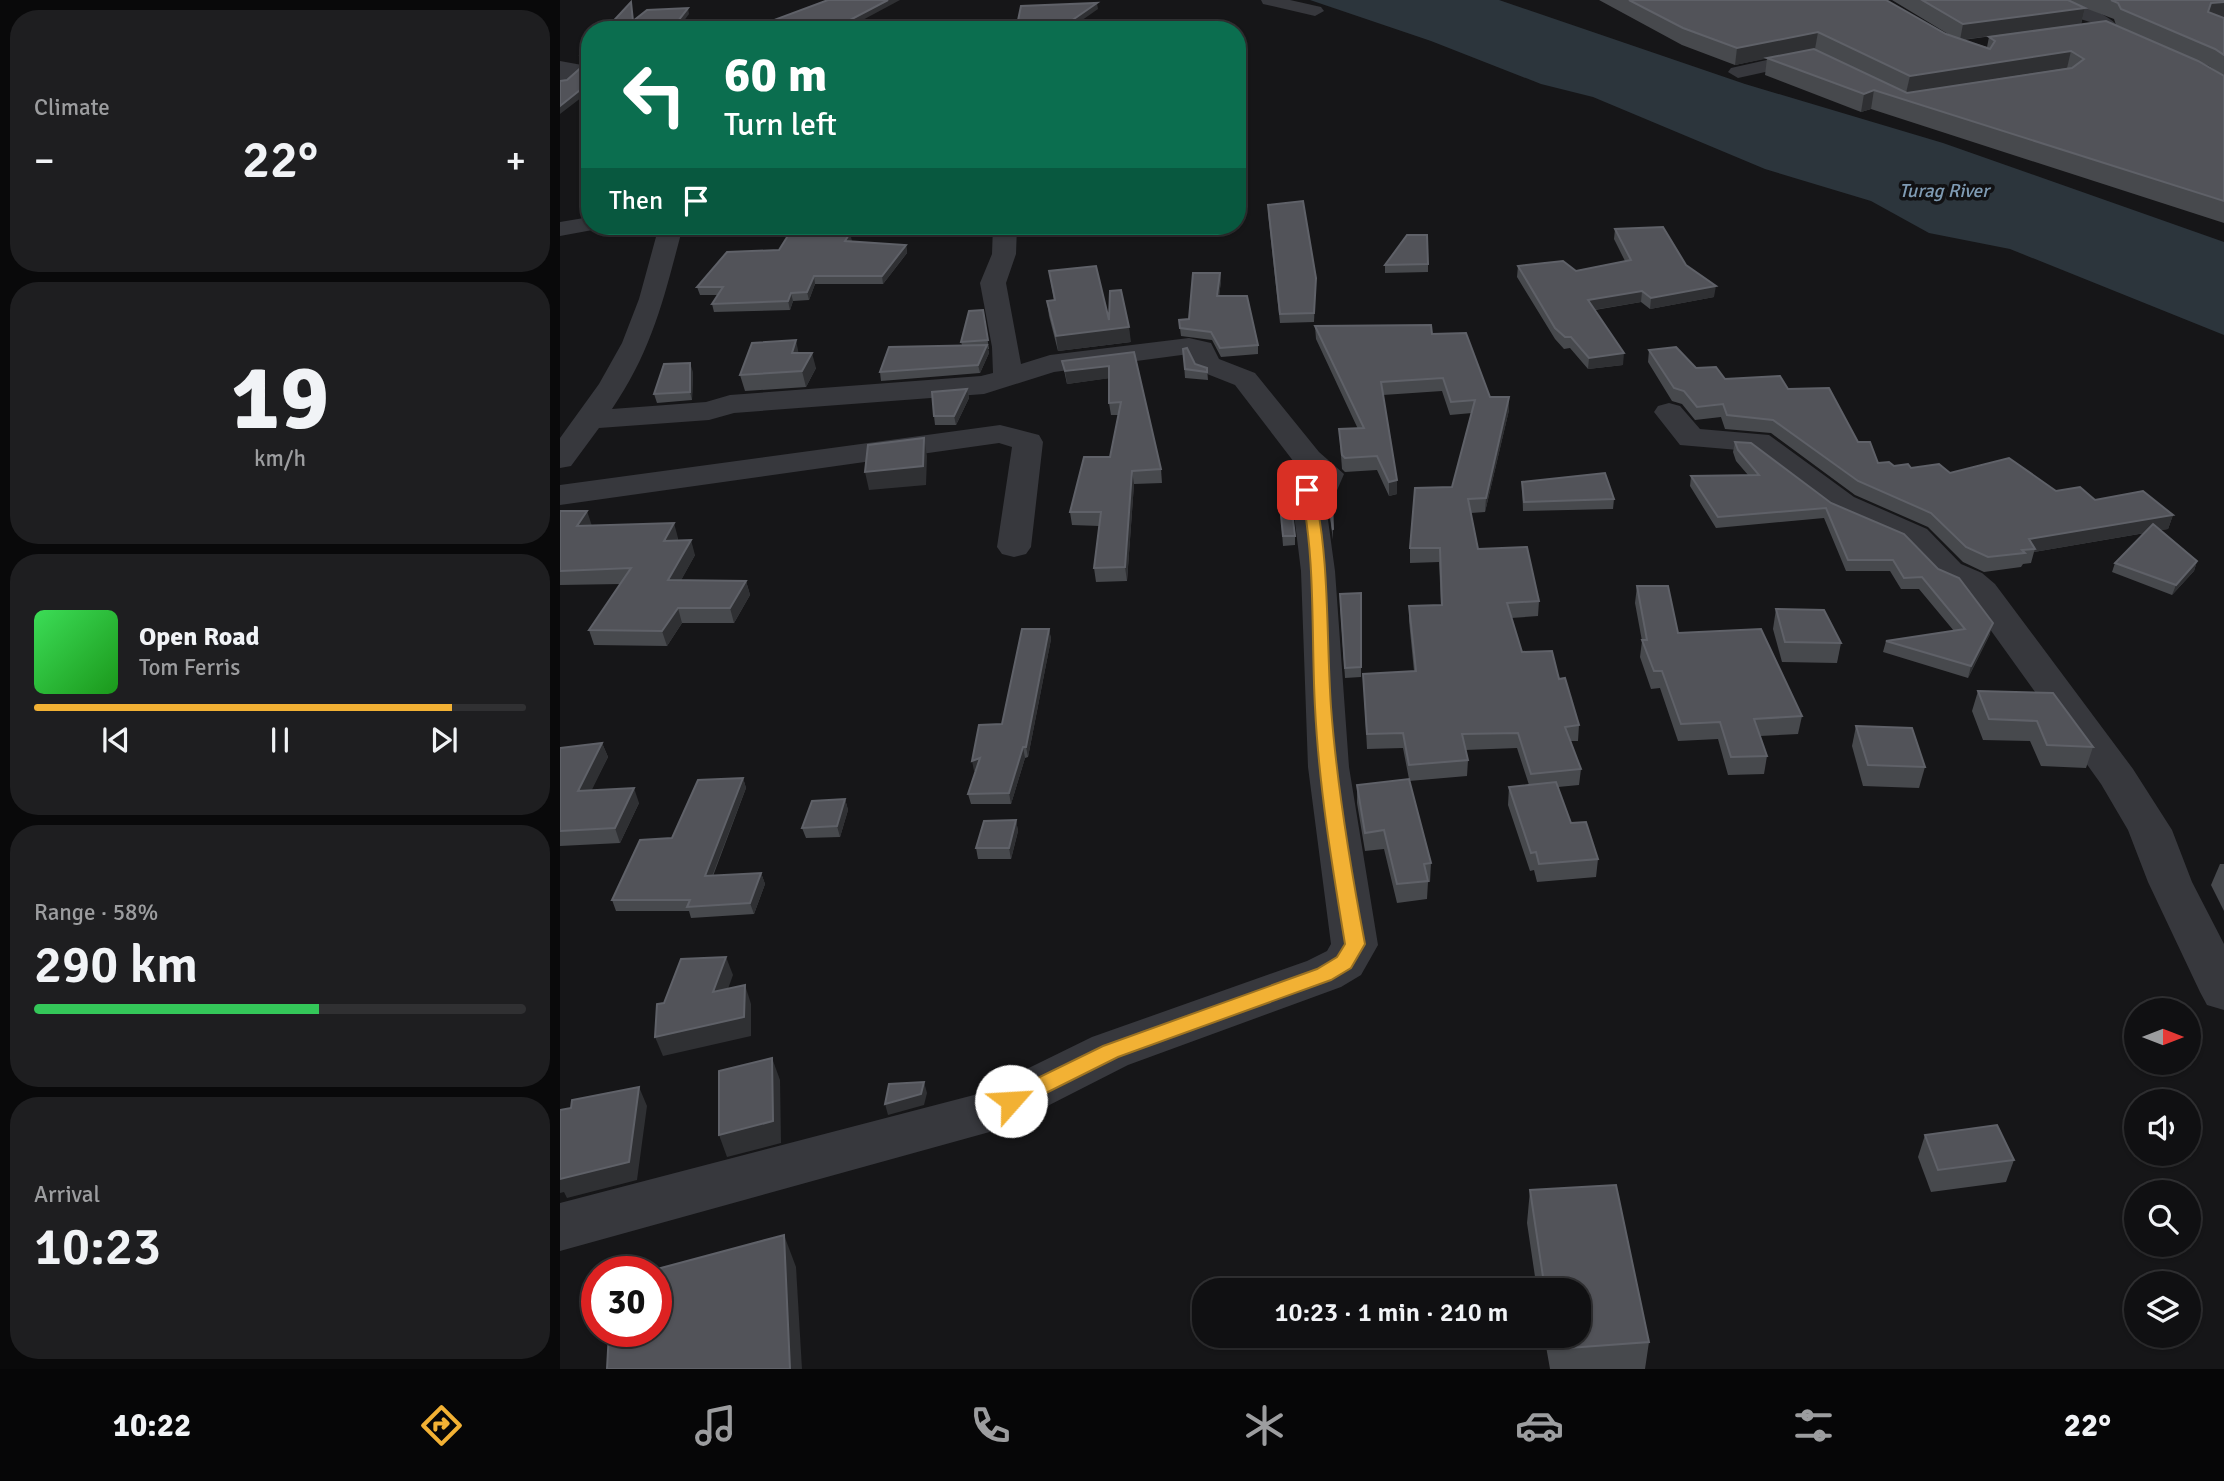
<!DOCTYPE html>
<meta charset="utf-8">
<style>
:root{--surface:#101012;--page:#1e1e20;--text:#f1f3f6;--muted:#9c9d9f;--line:#303032;--accent:#f2b134}
body{margin:0;font-family:Signika,sans-serif;background:var(--page);color:var(--text);height:100vh;display:flex;flex-direction:column;font-size:26px;white-space:nowrap}
*{box-sizing:border-box;margin:0}
p{font-size:23px;color:var(--muted)}
.icon{flex:none;width:38px;height:38px;fill:none;stroke:currentColor;stroke-width:2;stroke-linecap:round;stroke-linejoin:round}
.map{position:relative;flex:1;overflow:hidden}
.panel{display:flex;flex-direction:column;gap:10px;padding:10px;background:#09090a;width:560px}
.panel>*{flex:none}
.guide{position:absolute;left:21px;top:21px;width:665px;height:214px;border-radius:28px;box-shadow:0 2px 5px #0004,0 0 0 2px var(--line);background:#0b6e4f;color:#fff;overflow:hidden}
.needle{width:46px;rotate:90deg}
.controls{position:absolute;left:1564px;top:998px;display:grid;gap:14px}
.controls a{display:grid;place-items:center;width:77px;height:77px;border-radius:50%;background:var(--surface);box-shadow:0 2px 5px #0004,0 0 0 2px var(--line);font-size:35px}
.speed{position:absolute;left:21px;top:1256px;display:flex;gap:14px;font-size:35px;font-weight:700;text-align:center}
.speed>*{display:grid;place-content:center;width:91px;height:91px;border-radius:50%;background:var(--surface);box-shadow:0 2px 5px #0004,0 0 0 2px var(--line);line-height:1}
.speed .limit{border:10px solid #d22;background:#fff;color:#111}
.pin{position:absolute;display:grid;place-items:center;width:60px;height:60px;color:#fff;margin:-30px;border-radius:14px;box-shadow:0 4px 10px #0006}
.me{position:absolute;width:77px;margin:-38px;rotate:64deg;stroke-linejoin:round;filter:drop-shadow(0 0 5px #0008)}
.turn{display:flex;align-items:center;gap:24px;height:147px;padding:0 28px;font-size:32px}
.turn .icon{width:91px;height:91px;stroke-width:2.5}
.turn b{display:block;font-size:49px;line-height:60px}
.then{display:flex;align-items:center;height:66px;padding:0 28px;background:#0003;gap:14px;font-size:26px}
.big{font-size:52px;font-weight:600;line-height:1.1}
.panel .widget{flex:1;display:flex;flex-direction:column;justify-content:center;gap:10px;min-width:0;padding:0 24px;border-radius:28px;background:var(--page)}
.panel .dial{align-items:center;gap:0}
.dial b{font-size:91px;line-height:1}
.song{display:flex;align-items:center;gap:21px}
.cover{width:84px;height:84px;border-radius:10px;background:linear-gradient(135deg,hsl(130 70% 55%),hsl(120 70% 35%))}
.played{height:7px;border-radius:4px;background:linear-gradient(90deg,var(--accent) 85%,var(--line) 85%)}
.keys{display:flex;justify-content:space-around;direction:ltr}
.heat{display:flex;justify-content:space-between;align-items:center;font-size:38px;direction:ltr}
.charge{height:10px;border-radius:5px;background:linear-gradient(90deg,#34c759 58%,var(--line) 0)}
.trip{position:absolute;left:632px;top:1278px;width:399px;height:70px;border-radius:28px;background:var(--surface);box-shadow:0 2px 5px #0004,0 0 0 2px var(--line);font-weight:600;line-height:70px;text-align:center}
.menu{display:flex;height:112px;justify-content:space-around;align-items:center;background:#060607;color:var(--muted)}
.menu .icon{width:49px;height:49px}
.menu .active{color:var(--accent)}
.menu b{font-size:32px;color:var(--text)}
main{display:flex;flex:1;min-height:0}
.map>svg:first-child{display:block}
.water{fill:#2c353c}
.lines{fill:none;stroke-linecap:round;stroke-linejoin:round}
.minor{fill:#37383d;fill-rule:evenodd}
.wall{fill:#47494d}
.shaded-wall{fill:#2f3033}
.building{fill:#525359;stroke:#5f6168;stroke-width:2}
.route{fill:#f2b134;stroke:#9d7322;stroke-width:2}
.labels{text-anchor:middle;dominant-baseline:central;stroke-width:7;stroke-linejoin:round;paint-order:stroke}
.far-water-label{font-size:19px;font-style:italic;fill:#7f9bb3;stroke:#111113}
</style>
<main>
<section class="panel">
<div class="widget"><p>Climate</p>
<div class="heat"><a>−</a><b class="big">22°</b><a>+</a></div>
</div>
<div class="widget dial"><b>19</b><p>km/h</p></div>
<div class="widget">
<div class="song"><i class="cover"></i><div><b>Open Road</b><p>Tom Ferris</p></div></div>
<div class="played"></div>
<div class="keys"><svg class="icon" aria-label="previous" viewBox="0 0 24 24"><path d="M18 5L8 12l10 7zM5 5v14"/></svg><svg class="icon" aria-label="pause" viewBox="0 0 24 24"><path d="M8 5v14M16 5v14"/></svg><svg class="icon" aria-label="next" viewBox="0 0 24 24"><path d="M6 5l10 7-10 7zM19 5v14"/></svg></div>
</div>
<div class="widget"><p>Range · 58%</p><b class="big">290 km</b><div class="charge"></div></div>
<div class="widget"><p>Arrival</p><b class="big">10:23</b></div>
</section>
<div class="map">
<svg width="1664" height="1369" viewBox="0 0 1664 1369">
<rect width="100%" height="100%" fill="#161618"/>
<path class="water" d="M750,0H939L1185,84L1383,143L1664,242V335L1450,249L1369,233L1311,201L1205,169L1033,97L981,84L871,41Z"/>
<g class="lines">
<g class="minor">
<path d="M701,0H730L761,7L764,11L755,16L703,4Z"/>
<path d="M1470,0C1498,0 1541,5 1561,29L1552,34L1538,33L1537,27L1530,22L1472,4Z"/>
<path d="M1242,52L1265,55L1267,59L1258,65L1242,64L1178,78L1168,72L1171,68Z"/>
<path d="M0,61L22,65L25,69L7,85L0,87Z"/>
<path d="M30,217V226H41L38,229L0,236V222Z"/>
<path d="M99,226H123C105,294 93,349 52,409L146,402L170,395L421,376L433,373L432,347L420,283L432,254L433,226H457L456,254L446,283L461,364L490,355L629,338L651,343L659,359L695,373L759,452L784,474L775,495L765,498L775,571L789,767L818,945L801,975L781,987L568,1065L444,1128L0,1251V1203L414,1095L532,1037L747,961L767,951L771,944L748,767L741,571L731,490L736,483L750,480L751,477L737,466L675,385L637,370L629,354L494,372L424,394L174,413L149,420L39,428L11,466L0,468V438L39,384L62,343L79,299Z"/>
<path d="M1109,403L1120,406L1140,429L1209,435L1294,497L1367,529L1401,564L1422,573L1435,584L1573,769L1612,830L1632,882L1664,944V1010L1647,1005L1640,992L1588,882L1568,830L1541,784L1409,600L1398,587L1377,578L1343,543L1270,511L1190,451L1120,445L1094,412L1098,406Z"/>
<path d="M440,425L479,435L483,442L471,547L466,554L454,557L442,554L437,547L452,447L439,443L0,505V485Z"/>
</g>
</g>
<g class="wall">
<path d="M1039,0H1326L1386,34L1393,37L1332,0H1664V76L1649,66L1556,25L1554,19L1525,8L1521,24L1403,40L1427,47L1429,37L1664,76V223L1311,109L1301,112L1205,75L1207,58L1175,65L1122,45Z"/>
<path d="M708,213L756,278L754,322L720,323Z"/>
<path d="M1055,229L1126,265L1154,297L1090,309L1081,302L1035,310L1063,365L1028,369L1010,348L1004,349L995,339L957,277L958,266L1016,271L1065,261L1054,239Z"/>
<path d="M292,241L291,242L346,245L347,253L323,284H255L249,300L233,301L230,310L154,312L152,304L158,295H140L137,287L219,250Z"/>
<path d="M868,264V272L825,273V265Z"/>
<path d="M489,271L571,342L498,351L489,316L487,301L494,300Z"/>
<path d="M660,273L661,281L659,296L698,345V354L661,357L652,340L621,336L619,320L629,319Z"/>
<path d="M423,310L429,349H428L429,353L420,373L321,381L320,372L402,345L401,342Z"/>
<path d="M755,326L872,334L930,397H949V410L925,512L911,513L918,549L979,601L978,616L951,618L962,652L999,679L1019,725L1018,741H1010L1021,769L1019,785L998,787L1011,823L1038,859L1036,877L977,882L974,870L970,871L948,805L949,787L969,785L957,748L905,750L908,760L907,776L849,781L871,863L870,882H868L867,899L837,903L824,849L805,851L797,803V785L849,779L843,748L807,749L803,674L854,671L849,621V606L881,605L879,562L850,563V548L892,487L912,413L890,415L882,391L823,395L837,494L829,496L817,470L785,472L782,469L779,429H798L756,339Z"/>
<path d="M623,349L635,364L647,368L648,380L625,378Z"/>
<path d="M1089,350L1165,379L1228,389L1298,442L1318,463L1390,473L1496,491L1613,515L1608,529L1600,530L1637,561L1634,571L1612,595L1552,572L1555,563L1585,533L1474,552L1471,563L1463,564L1461,567L1424,572L1403,562L1368,527L1295,495L1211,433L1165,429L1161,417L1135,420L1122,404L1112,401L1088,362Z"/>
<path d="M574,352L601,469L602,483L574,484L567,581L536,582L534,568L539,526L512,525L510,512L550,457L559,415H551L549,403V378L507,384L502,361Z"/>
<path d="M239,353L256,368L246,387L185,391L180,375Z"/>
<path d="M133,372L132,400L97,403L94,394Z"/>
<path d="M407,389L409,398L396,425H375L374,416Z"/>
<path d="M1175,442L1271,503L1430,634L1408,678L1323,652L1326,641L1394,631L1359,589H1341L1330,571H1286L1264,518L1156,528L1130,486L1131,476L1188,475L1176,461L1173,452Z"/>
<path d="M962,482L1054,499L1053,509L963,511Z"/>
<path d="M769,501H772L773,540L769,510Z"/>
<path d="M720,505L735,536V545L723,546Z"/>
<path d="M0,511L32,526L118,538L117,541L135,555L121,580L186,581L190,595L174,623H122L107,646L34,645L29,630L61,584L0,585Z"/>
<path d="M1077,586L1118,633L1242,716L1238,734L1200,736L1207,756L1204,774L1168,775L1158,739L1118,741L1100,688L1091,689L1080,657L1082,641L1075,603Z"/>
<path d="M801,593V677L785,678L780,604Z"/>
<path d="M1216,609L1281,643L1277,663L1222,662L1213,629Z"/>
<path d="M489,629L491,639L468,757L465,758L451,804H411L408,794L416,770L414,771L442,724Z"/>
<path d="M1418,691L1533,747L1526,768L1481,766L1470,741L1423,740L1412,711Z"/>
<path d="M1296,726L1365,767L1359,788L1303,786L1292,746Z"/>
<path d="M42,743L48,757L31,790L79,803L60,843L0,846V748Z"/>
<path d="M183,778L186,788L153,876L201,873L205,884L194,914L131,918L129,911H56L52,900L112,838Z"/>
<path d="M285,799L288,810L280,837L246,838L242,828Z"/>
<path d="M456,820L458,831L451,859H418L416,848Z"/>
<path d="M1660,864H1664V911L1651,885Z"/>
<path d="M1365,1135L1454,1160L1446,1182L1371,1192L1358,1157Z"/>
<path d="M970,1190L1089,1342L1085,1369H990L984,1335H1018V1290H977L967,1223Z"/>
</g>
<g class="shaded-wall">
<path d="M328,0H340L284,30H271Z"/>
<path d="M1664,2V18L1648,12L1651,3Z"/>
<path d="M537,3L538,9L508,30H498Z"/>
<path d="M128,8L129,14L117,30H111Z"/>
<path d="M1525,8L1521,24L1400,40L1403,24Z"/>
<path d="M1258,32L1255,49L1175,65L1177,48Z"/>
<path d="M1511,51L1507,68L1346,93L1350,76Z"/>
<path d="M30,82V91L0,114V106Z"/>
<path d="M1314,90L1311,109L1301,112L1304,94Z"/>
<path d="M290,233L292,241L286,249L285,241Z"/>
<path d="M346,245L347,253L323,284L322,276Z"/>
<path d="M660,273L661,281L658,305L657,296Z"/>
<path d="M254,276L255,284L249,300L247,292Z"/>
<path d="M1156,286L1154,297L1090,309L1091,298Z"/>
<path d="M1082,291L1081,302L1027,311L1028,300Z"/>
<path d="M231,293L233,301L230,310L228,301Z"/>
<path d="M569,327L571,342L498,351L496,336Z"/>
<path d="M236,340L239,355L232,353Z"/>
<path d="M427,345L429,353L420,373L418,365Z"/>
<path d="M252,353L256,368L246,387L242,371Z"/>
<path d="M1064,353L1063,365L1028,369L1029,358Z"/>
<path d="M130,363L133,372L132,400L130,392Z"/>
<path d="M549,366L551,378L507,384L505,371Z"/>
<path d="M407,389L409,398L396,425L394,416Z"/>
<path d="M949,397V410L925,512L926,498Z"/>
<path d="M364,438L367,456L366,485L309,490L305,472Z"/>
<path d="M572,471L574,484L567,581L565,567Z"/>
<path d="M837,480V494L829,496V482Z"/>
<path d="M27,511L32,526H17Z"/>
<path d="M1613,515L1608,529L1474,552L1475,549L1469,539Z"/>
<path d="M114,523L118,538L109,555L104,541Z"/>
<path d="M131,540L135,555L113,595L108,580Z"/>
<path d="M1637,561L1634,571L1612,595L1616,585Z"/>
<path d="M186,581L190,595L174,623L170,608Z"/>
<path d="M118,608L122,623L107,646L102,631Z"/>
<path d="M1433,623L1430,634L1408,678L1411,666Z"/>
<path d="M489,629L491,639L468,757L466,747Z"/>
<path d="M42,743L48,757L24,806L18,791Z"/>
<path d="M463,747L465,758L451,804L449,793Z"/>
<path d="M420,758L422,768L414,771L412,761Z"/>
<path d="M183,778L186,788L148,887L145,876Z"/>
<path d="M74,788L79,803L60,843L55,828Z"/>
<path d="M285,799L288,810L280,837L277,826Z"/>
<path d="M456,820L458,831L451,859L449,848Z"/>
<path d="M201,873L205,884L194,914L190,903Z"/>
<path d="M166,957L173,975L160,1011L153,992Z"/>
<path d="M185,985L191,1004V1036L103,1056L95,1037Z"/>
<path d="M212,1058L220,1080L221,1143L167,1157L159,1135Z"/>
<path d="M364,1082L367,1093L364,1105L328,1115L325,1104Z"/>
<path d="M79,1087L87,1106L77,1180L7,1198L4,1192L0,1193V1174Z"/>
<path d="M224,1235L236,1267L242,1369H230Z"/>
</g>
<g class="building">
<path d="M268,0H328L271,30H187Z"/>
<path d="M1069,0H1326L1386,34L1430,49L1435,41L1429,37L1546,21L1638,61L1664,76V201L1314,90L1304,94L1207,58L1254,49L1347,93L1512,68L1524,59L1511,51L1350,76L1258,32L1177,48L1123,28Z"/>
<path d="M1362,0H1508L1525,8L1403,24Z"/>
<path d="M1551,0H1664V2L1651,3L1648,12L1664,18V55L1655,49L1561,9L1558,3Z"/>
<path d="M71,2L73,21L87,10L128,8L111,30H45Z"/>
<path d="M537,3L498,30H456L461,6Z"/>
<path d="M30,46V82L0,106V81L7,80L25,64L20,56Z"/>
<path d="M743,201L756,278L754,313L720,314L708,205Z"/>
<path d="M1103,227L1126,265L1156,286L1091,298L1082,291L1028,300L1064,353L1029,358L1011,337H1005L995,328L958,266L1003,261L1016,271L1071,260L1055,229Z"/>
<path d="M290,233L285,241L346,245L322,276H254L247,292L231,293L228,301L152,304L163,287H137L167,252L219,250L229,234Z"/>
<path d="M847,235H867L868,264L825,265Z"/>
<path d="M536,266L549,320L550,291L561,290L569,327L496,336L487,301L495,300L489,271Z"/>
<path d="M633,273H660L657,296H687L698,345L660,348L651,332L620,328L619,320L629,319Z"/>
<path d="M423,310L428,340L401,342L409,311Z"/>
<path d="M871,325L872,334L906,333L930,397H949L926,498L908,499L918,549L967,547L979,601L947,603L962,652L992,651L999,679L1005,678L1019,725L1005,727L1021,769L971,774L958,733L902,734L908,760L849,765L843,733L807,734L803,674L856,671L849,606L882,605L880,548H850L855,488L892,487L915,400L891,402L883,378L821,382L837,480L829,482L817,456L785,458L782,455L779,429L804,428L755,326Z"/>
<path d="M236,340L232,353H252L242,371L180,375L192,343Z"/>
<path d="M427,345L418,365L320,372L329,347Z"/>
<path d="M1116,347L1136,368L1156,367L1165,379L1220,376L1228,389L1269,388L1298,442H1310L1318,463L1329,462L1334,466L1348,464L1351,468L1379,464L1390,473L1449,458L1496,491L1520,487L1535,500L1583,491L1613,515L1469,539L1475,549L1462,550L1465,553L1428,557L1406,547L1371,513L1298,481L1213,420L1167,415L1163,404L1137,407L1124,391L1114,388L1089,350Z"/>
<path d="M627,348L635,364L647,368V372L625,369L623,349Z"/>
<path d="M574,352L601,469L572,471L565,567L534,568L541,512H510L524,457H550L561,402L549,403V366L505,371L502,361Z"/>
<path d="M130,363V392L94,394L104,364Z"/>
<path d="M407,389L394,416H374L372,392Z"/>
<path d="M364,438L363,466L305,472L308,445Z"/>
<path d="M1175,442L1191,443L1271,503L1344,534L1378,569L1399,578L1433,623L1411,666L1326,641L1405,629L1362,577L1344,578L1333,560H1288L1266,508L1158,517L1131,476L1199,475L1178,450Z"/>
<path d="M1045,473L1054,499L964,502L962,482Z"/>
<path d="M769,501H772L773,530Z"/>
<path d="M731,504L735,536H723L720,505Z"/>
<path d="M0,511H27L17,526L114,523L104,541L131,540L108,580L186,581L170,608H118L102,631L29,630L71,568L0,571Z"/>
<path d="M1593,524L1637,561L1616,585L1555,563Z"/>
<path d="M1077,586H1108L1118,633L1201,629L1242,716L1194,719L1207,756L1171,757L1160,722L1121,724L1102,671H1094L1082,640H1087Z"/>
<path d="M801,593V667L785,668L780,594Z"/>
<path d="M1216,609L1264,610L1281,643L1225,642Z"/>
<path d="M462,629H489L466,747H463L449,793L408,794L420,758L412,761L419,725L442,724Z"/>
<path d="M1418,691L1493,693L1533,747L1487,745L1477,721L1429,719Z"/>
<path d="M1296,726L1352,728L1365,767L1308,765Z"/>
<path d="M42,743L18,791L74,788L55,828L0,831V748Z"/>
<path d="M183,778L145,876L201,873L190,903L127,907L130,900H52L80,840L112,838L138,780Z"/>
<path d="M849,779L871,863L864,864L868,881L837,884L824,830L805,833L797,785Z"/>
<path d="M996,782L1011,823L1026,822L1038,859L979,864L976,852L971,853L949,787Z"/>
<path d="M285,799L277,826L242,828L252,801Z"/>
<path d="M456,820L449,848H416L424,821Z"/>
<path d="M166,957L153,992L185,985L184,1017L95,1037L97,1004L104,1003L121,959Z"/>
<path d="M212,1058L213,1121L159,1135V1071Z"/>
<path d="M364,1082L361,1094L325,1104L329,1084Z"/>
<path d="M79,1087L69,1162L0,1179V1110L11,1108L12,1100Z"/>
<path d="M1437,1125L1454,1160L1378,1170L1365,1135Z"/>
<path d="M1056,1185L1089,1342L995,1349L993,1335H1018V1290H985L970,1190Z"/>
<path d="M224,1235L230,1369H47L49,1332H96V1272H86Z"/>
</g>
<path class="route" d="M747,486L754,490C770,560 766,635 771,707C777,788 790,865 805,944L791,968L771,980L558,1057L458,1107L451,1109L443,1107L440,1101L443,1095L543,1046L757,969L777,957L785,944C772,865 759,787 755,707C751,635 756,560 741,490Z"/>
<g class="labels">
<g class="far-water-label">
<text x="1384" y="191">Turag River</text>
</g>
</g>
</svg>
<div class="controls">
<a><svg class="needle" viewBox="-14 -14 28 28"><path d="M0-13l5 13h-10z" fill="#e53935"/><path d="M0 13l5-13h-10z" fill="#9c9d9f"/></svg></a>
<a><svg class="icon" aria-label="sound" viewBox="0 0 24 24"><path d="M4 9h4l5-4v14l-5-4H4zM17 9q2 3 0 6"/></svg></a>
<a><svg class="icon" aria-label="search" viewBox="0 0 24 24"><circle cx="10" cy="10" r="6"/><path d="M15 15l6 6"/></svg></a>
<a><svg class="icon" aria-label="layers" viewBox="0 0 24 24"><path d="M12 4l9 5-9 5-9-5zM3 14l9 5 9-5"/></svg></a>
</div>
<div class="speed"><div class="limit">30</div></div>
<div class="pin" style="left:747px;top:490px;background:#d93025"><svg class="icon" aria-label="arrive" viewBox="0 0 24 24"><path d="M6 21V4h12l-3 4 3 4H6"/></svg></div>
<svg class="me" style="left:451px;top:1101px" viewBox="-20 -20 40 40"><circle r="19" fill="#fff"/><path d="M0-13L10 11 0 6-10 11z" fill="#f2b134"/></svg>
<div class="trip">10:23 · 1 min · 210 m</div>
<div class="guide">
<div class="turn"><svg class="icon" aria-label="left" viewBox="0 0 24 24"><path d="M17 20v-9H6M10 6l-5 5 5 5"/></svg><div><b>60 m</b>Turn left</div></div>
<div class="then">Then<svg class="icon" aria-label="arrive" viewBox="0 0 24 24"><path d="M6 21V4h12l-3 4 3 4H6"/></svg></div>
</div>
</div>
</main>
<nav class="menu">
<b>10:22</b>
<svg class="icon active" aria-label="directions" viewBox="0 0 24 24"><path d="M12 3l9 9-9 9-9-9zM9 14v-3h6M13 9l2 2-2 2"/></svg>
<svg class="icon" aria-label="music" viewBox="0 0 24 24"><path d="M9 18V5l10-2v13"/><circle cx="6" cy="18" r="3"/><circle cx="16" cy="16" r="3"/></svg>
<svg class="icon" aria-label="phone" viewBox="0 0 24 24"><path d="M5 4h4l2 5-3 2q2 4 5 5l2-3 5 2v4C11 20 4 13 5 4z"/></svg>
<svg class="icon" aria-label="climate" viewBox="0 0 24 24"><path d="M12 3v18M4 7l16 10M4 17L20 7"/></svg>
<svg class="icon" aria-label="car" viewBox="0 0 24 24"><path d="M5 17H2v-5l4-1 3-4h7l3 4 3 1v5h-3M9 17h6M6 11h13"/><circle cx="7" cy="17" r="2"/><circle cx="17" cy="17" r="2"/></svg>
<svg class="icon" aria-label="filters" viewBox="0 0 24 24"><path d="M4 7h16M4 17h16"/><circle cx="9" cy="7" r="2"/><circle cx="15" cy="17" r="2"/></svg>
<b>22°</b>
</nav>
